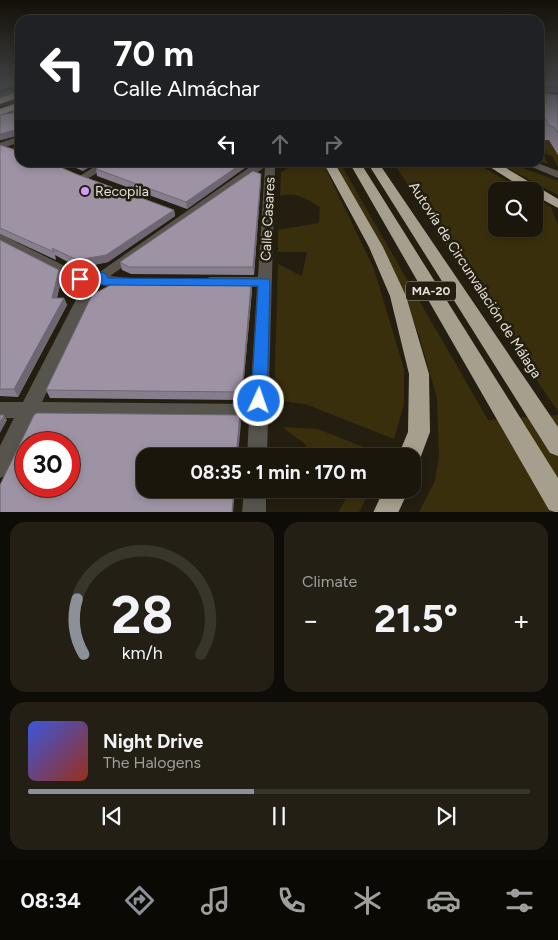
<!DOCTYPE html>
<meta charset="utf-8">
<style>
:root{--surface:#1a160b;--page:#231f14;--text:#f1f3f6;--muted:#9f9f9d;--line:#38352c;--accent:#8c9099}
body{margin:0;font-family:Figtree,sans-serif;background:var(--page);color:var(--text);height:100vh;display:flex;flex-direction:column;font-size:19px;white-space:nowrap}
*{box-sizing:border-box;margin:0}
p{font-size:16px;color:var(--muted)}
.icon{flex:none;width:28px;height:28px;fill:none;stroke:currentColor;stroke-width:2;stroke-linecap:round;stroke-linejoin:round}
.map{position:relative;height:512px;overflow:hidden}
.details{display:flex;flex-direction:column;gap:10px;padding:10px;background:#0e0c06;flex:1}
.details>*{flex:none}
.banner{position:absolute;left:15px;top:15px;width:529px;height:152px;border-radius:15px;box-shadow:0 2px 8px #0003,0 0 0 1px var(--line);background:#202124;color:#fff;overflow:hidden}
.buttons{position:absolute;left:488px;top:182px;display:grid;gap:10px}
.buttons a{display:grid;place-items:center;width:55px;height:55px;border-radius:10px;background:var(--surface);box-shadow:0 2px 8px #0003,0 0 0 1px var(--line);font-size:25px}
.speed{position:absolute;left:15px;top:432px;display:flex;gap:10px;font-size:25px;font-weight:700;text-align:center}
.speed>*{display:grid;place-content:center;width:65px;height:65px;border-radius:50%;background:var(--surface);box-shadow:0 2px 8px #0003,0 0 0 1px var(--line);line-height:1}
.speed .limit{border:8px solid #d22;background:#fff;color:#111}
.pin{position:absolute;display:grid;place-items:center;width:42px;height:42px;color:#fff;margin:-21px;border:2px solid #fff;border-radius:50%;box-shadow:0 1px 5px #0007}
.me{position:absolute;width:55px;margin:-28px;rotate:3deg;stroke-linejoin:round;filter:drop-shadow(0 0 4px #0008)}
.turn{display:flex;align-items:center;gap:18px;height:105px;padding:0 15px;font-size:22px}
.turn .icon{width:65px;height:65px;stroke-width:2.5}
.turn b{display:block;font-size:35px;line-height:42px}
.lanes{display:flex;align-items:center;height:48px;padding:0 15px;background:#0003;justify-content:center;gap:25px;direction:ltr}
.lanes .off{opacity:.35}
.big{font-size:38px;font-weight:700;line-height:1.1}
.details .tile{flex:1;display:flex;flex-direction:column;justify-content:center;gap:8px;min-width:0;padding:0 18px;border-radius:15px;background:var(--page)}
.details .dial{align-items:center;gap:0}
.dial svg{height:130px;overflow:visible;fill:none;stroke:var(--line);stroke-width:7;stroke-linecap:round;text-anchor:middle}
.dial text{fill:var(--text);stroke:none}
.song{display:flex;align-items:center;gap:15px}
.cover{width:60px;height:60px;border-radius:8px;background:linear-gradient(135deg,hsl(230 70% 55%),hsl(10 70% 35%))}
.played{height:5px;border-radius:2px;background:linear-gradient(90deg,var(--accent) 45%,var(--line) 45%)}
.keys{display:flex;justify-content:space-around;direction:ltr}
.heat{display:flex;justify-content:space-between;align-items:center;font-size:28px;direction:ltr}
.details .tiles{flex:1;display:grid;gap:10px;grid-template-columns:1fr 1fr}
.tile:last-child{grid-column:span 2}
.trip{position:absolute;left:136px;top:448px;width:285px;height:50px;border-radius:15px;background:var(--surface);box-shadow:0 2px 8px #0003,0 0 0 1px var(--line);font-weight:700;line-height:50px;text-align:center}
.tabs{display:flex;height:80px;justify-content:space-around;align-items:center;background:#0a0904;color:var(--muted)}
.tabs .icon{width:35px;height:35px}
.tabs .on{color:var(--accent)}
.tabs b{font-size:22px;color:var(--text)}
.map>svg:first-child{display:block}
.green{fill:#3a2f0d}
.lines{fill:none;stroke-linecap:round;stroke-linejoin:round}
.street{fill:#57544d;fill-rule:evenodd}
.highway{fill:#a69f8d;fill-rule:evenodd}
.wall{fill:#877e8d}
.shaded-wall{fill:#6e6773}
.building{fill:#9d93a4;stroke:#6e6773;fill-rule:evenodd}
.route{fill:#1a73e8;stroke:#114b97}
.poi-dot{fill:#d59bfa;stroke:#231e0f;stroke-width:2}
.labels{text-anchor:middle;dominant-baseline:central;stroke-width:5;stroke-linejoin:round;paint-order:stroke}
.shield{fill:#231e0f;stroke:#aba69c;stroke-width:1}
.shield-label{font-size:12px;font-weight:bold;fill:#e5e1d8}
.poi-label{font-size:14px;fill:#e5e1d8;stroke:#231e0f;text-anchor:start}
.street-label{font-size:14px;fill:#e5e1d8;stroke:#231e0f}
</style>
<div class="map">
<svg width="558" height="513" viewBox="0 0 558 513">
<rect width="100%" height="100%" fill="#231e0f"/>
<g class="green">
<path d="M539,95L558,96V167L552,156L543,153L548,164L539,161Z"/>
<path d="M295,163H323L374,269L404,369V404L394,439L305,404L274,400L278,264L302,276L307,252H278V230L319,223L320,207C307,199 295,191 280,196L281,172Z"/>
<path d="M335,163H340L488,420L558,415V512H419L435,481L439,455L437,398L420,339L403,292Z"/>
<path d="M394,163H476L524,191H496V229H534V197L551,207L558,225V411L477,294Z"/>
<path d="M498,163H509L558,181V195Z"/>
<path d="M282,427L318,429L386,456H312L304,443Z"/>
<path d="M352,489H371L359,512H338Z"/>
</g>
<g class="lines">
<g class="street">
<path d="M20,87V92L0,98V93Z"/>
<rect x="539" y="88" width="19" height="4"/>
<path d="M20,107V112L0,119V113Z"/>
<path d="M20,136V142L0,149V143Z"/>
<path d="M102,162H116L87,179L83,180L78,177Z"/>
<path d="M257,162H272L275,167L267,456H247L249,420L35,419L8,475L0,478V446L14,418H0V402H23L82,288H92L95,292L42,402L250,404L257,287H210L205,285L203,282L205,279L210,277H258L265,167L110,276L139,279L141,282L139,285L105,286L100,284L94,276Z"/>
<path d="M520,162H535L558,171V178Z"/>
<path d="M0,234L85,276L87,279L85,282H75L0,243Z"/>
<path d="M244,489H266V513H242Z"/>
</g>
<g class="highway">
<path d="M20,91V97L0,104V98Z"/>
<path d="M20,102V108L0,115V109Z"/>
<path d="M323,162H334L383,247L406,296L429,374L430,432L418,464L412,466V456H398L408,432L409,374L390,296L369,247Z"/>
<path d="M349,162H360L558,478V513L549,510Z"/>
<path d="M367,162H378L558,427V456L550,453Z"/>
<path d="M482,162H496L558,199V208L534,195V191H528Z"/>
<path d="M384,489H409L398,513H373Z"/>
</g>
</g>
<g class="wall">
<path d="M539,93L558,95V155L549,140H545L539,129Z"/>
<path d="M20,112V162L76,174L174,210L175,216L108,262L79,268L55,255L56,260L0,234V145L19,151V148L16,146L14,140L20,136V135L0,140V115Z"/>
<path d="M62,162H97L83,171Z"/>
<path d="M107,162H253L187,209L97,176L96,169Z"/>
<path d="M261,181L254,275L131,274L122,270L120,262Z"/>
<path d="M0,240L62,277L57,298H64L67,305L18,397L0,396Z"/>
<path d="M154,279L251,283L252,290L242,400L50,398L46,390L155,281Z"/>
</g>
<g class="shaded-wall">
<path d="M0,84H18L0,90Z"/>
<path d="M19,129L20,135L0,140V134Z"/>
<path d="M85,162H97L83,171L81,165Z"/>
<path d="M244,162H253L187,209L186,202Z"/>
<path d="M261,174V181L254,275L253,267Z"/>
<path d="M174,210L175,216L108,262L79,268L77,260Z"/>
<path d="M59,270L62,277L55,305L52,298Z"/>
<path d="M251,283L252,290L242,400V392Z"/>
<path d="M64,298L67,305L18,397L14,389Z"/>
<path d="M4,415L7,420L0,433V423Z"/>
<path d="M240,415L241,423L238,456H236Z"/>
<path d="M234,489H235L233,513H232Z"/>
</g>
<g class="building">
<path d="M539,93L558,95V133L554,127L550,126L539,109Z"/>
<path d="M20,112V162H49L76,174L174,210L106,255L77,260L52,248L54,252L0,228V145L19,151L20,144L14,140L20,136L19,129L0,134V115L3,114Z"/>
<path d="M76,162H85L81,165Z"/>
<path d="M107,162H244L186,202L96,169Z"/>
<path d="M253,171L261,174L253,267H129L120,262Z"/>
<path d="M0,240L59,270L52,298H64L14,389H0Z"/>
<path d="M154,279L251,283L242,392L46,390L92,295L118,281L159,282Z"/>
<path d="M37,413L240,415L236,456H145V489H234L232,513H0V485L34,415ZM26,444H69V486H26Z"/>
<path d="M0,415H4L0,423Z"/>
</g>
<linearGradient id="sky" x2="0" y2="1"><stop stop-color="#131008"/><stop offset="0.54" stop-color="#3f4142"/><stop offset="1" stop-color="#3f4142" stop-opacity="0"/></linearGradient>
<rect width="558" height="155" fill="url(#sky)"/>
<path class="route" d="M93,271L105,273L108,278L269,279L270,282L267,401L265,406L259,408L253,406L251,401L258,286L104,285L100,284L97,279L80,283L74,279L76,276Z"/>
<circle class="poi-dot" cx="85" cy="191" r="5"/>
<g class="labels">
<rect class="shield" x="406" y="281.5" width="50" height="19" rx="4"/>
<g class="shield-label">
<text x="431" y="291">MA-20</text>
</g>
<g class="poi-label">
<text x="95" y="191">Recopila</text>
</g>
<g class="street-label">
<text transform="translate(268 219) rotate(-87)">Calle Casares</text>
<text transform="translate(475 280) rotate(57)">Autovía de Circunvalación de Málaga</text>
</g>
</g>
</svg>
<div class="buttons">
<a><svg class="icon" aria-label="search" viewBox="0 0 24 24"><circle cx="10" cy="10" r="6"/><path d="M15 15l6 6"/></svg></a>
</div>
<div class="speed"><div class="limit">30</div></div>
<div class="pin" style="left:80px;top:279px;background:#d93025"><svg class="icon" aria-label="arrive" viewBox="0 0 24 24"><path d="M6 21V4h12l-3 4 3 4H6"/></svg></div>
<svg class="me" style="left:259px;top:401px" viewBox="-20 -20 40 40"><circle r="17" fill="#1a73e8" stroke="#fff" stroke-width="3"/><path d="M0-11L8 9 0 5-8 9z" fill="#fff"/></svg>
<div class="trip">08:35 · 1 min · 170 m</div>
<div class="banner">
<div class="turn"><svg class="icon" aria-label="left" viewBox="0 0 24 24"><path d="M17 20v-9H6M10 6l-5 5 5 5"/></svg><div><b>70 m</b>Calle Almáchar</div></div>
<div class="lanes"><svg class="icon" aria-label="left" viewBox="0 0 24 24"><path d="M17 20v-9H6M10 6l-5 5 5 5"/></svg><svg class="icon off" aria-label="ahead" viewBox="0 0 24 24"><path d="M12 20V5M6 11l6-6 6 6"/></svg><svg class="icon off" aria-label="right" viewBox="0 0 24 24"><path d="M7 20v-9h11M14 6l5 5-5 5"/></svg></div>
</div>
</div>
<section class="details">
<div class="tiles">
<div class="tile dial"><svg viewBox="0 0 100 80">
<path d="M14 69A42 42 0 1 1 86 69"/>
<path d="M14 69A42 42 0 0 1 10 35" stroke="#8c9099"/>
<text x="50" y="56" font-size="32" font-weight="700">28</text>
<text x="50" y="72" font-size="11">km/h</text>
</svg></div>
<div class="tile"><p>Climate</p>
<div class="heat"><a>−</a><b class="big">21.5°</b><a>+</a></div>
</div>
<div class="tile">
<div class="song"><i class="cover"></i><div><b>Night Drive</b><p>The Halogens</p></div></div>
<div class="played"></div>
<div class="keys"><svg class="icon" aria-label="previous" viewBox="0 0 24 24"><path d="M18 5L8 12l10 7zM5 5v14"/></svg><svg class="icon" aria-label="pause" viewBox="0 0 24 24"><path d="M8 5v14M16 5v14"/></svg><svg class="icon" aria-label="next" viewBox="0 0 24 24"><path d="M6 5l10 7-10 7zM19 5v14"/></svg></div>
</div>
</div>
</section>
<nav class="tabs">
<b>08:34</b>
<svg class="icon on" aria-label="directions" viewBox="0 0 24 24"><path d="M12 3l9 9-9 9-9-9zM9 14v-3h6M13 9l2 2-2 2"/></svg>
<svg class="icon" aria-label="music" viewBox="0 0 24 24"><path d="M9 18V5l10-2v13"/><circle cx="6" cy="18" r="3"/><circle cx="16" cy="16" r="3"/></svg>
<svg class="icon" aria-label="phone" viewBox="0 0 24 24"><path d="M5 4h4l2 5-3 2q2 4 5 5l2-3 5 2v4C11 20 4 13 5 4z"/></svg>
<svg class="icon" aria-label="climate" viewBox="0 0 24 24"><path d="M12 3v18M4 7l16 10M4 17L20 7"/></svg>
<svg class="icon" aria-label="car" viewBox="0 0 24 24"><path d="M5 17H2v-5l4-1 3-4h7l3 4 3 1v5h-3M9 17h6M6 11h13"/><circle cx="7" cy="17" r="2"/><circle cx="17" cy="17" r="2"/></svg>
<svg class="icon" aria-label="filters" viewBox="0 0 24 24"><path d="M4 7h16M4 17h16"/><circle cx="9" cy="7" r="2"/><circle cx="15" cy="17" r="2"/></svg>
</nav>
